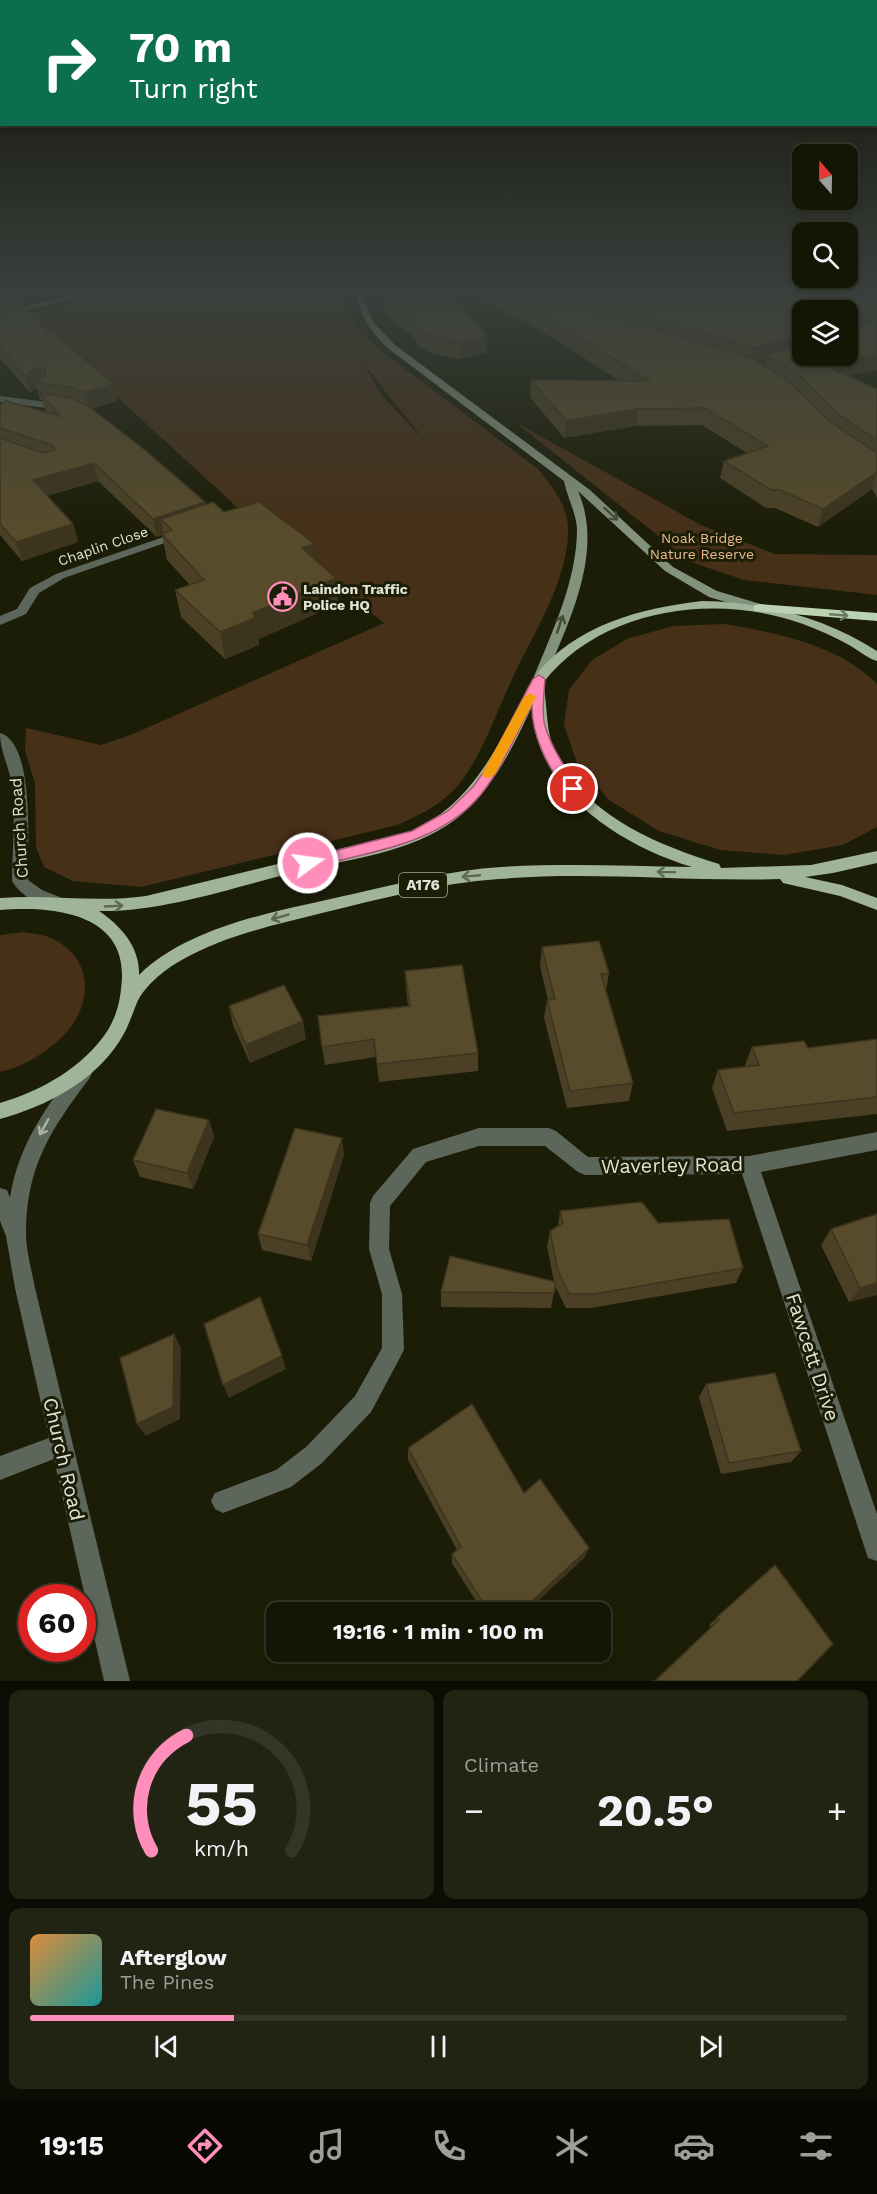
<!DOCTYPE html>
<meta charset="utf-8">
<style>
:root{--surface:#141605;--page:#212313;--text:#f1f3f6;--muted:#9d9f9a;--line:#333527;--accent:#ff8eba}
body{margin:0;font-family:"Work Sans",sans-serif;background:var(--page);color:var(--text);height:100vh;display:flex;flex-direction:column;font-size:22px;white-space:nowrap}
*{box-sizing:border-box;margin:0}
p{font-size:20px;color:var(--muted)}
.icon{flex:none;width:33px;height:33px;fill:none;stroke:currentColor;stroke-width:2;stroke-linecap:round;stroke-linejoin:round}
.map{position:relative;height:1681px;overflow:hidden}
.panel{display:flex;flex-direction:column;gap:9px;padding:9px;background:#0b0c03;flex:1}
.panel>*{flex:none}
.top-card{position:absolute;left:0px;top:0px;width:878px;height:126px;box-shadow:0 3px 9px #0003,0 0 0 2px var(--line);background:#0b6e4f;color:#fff;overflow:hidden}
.needle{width:39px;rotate:340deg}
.tools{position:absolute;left:792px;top:144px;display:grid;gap:12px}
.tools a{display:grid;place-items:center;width:66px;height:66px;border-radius:12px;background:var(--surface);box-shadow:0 3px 9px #0003,0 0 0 2px var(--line);font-size:30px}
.speed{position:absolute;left:18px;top:1584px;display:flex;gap:12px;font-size:30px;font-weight:700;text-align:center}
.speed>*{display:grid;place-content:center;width:78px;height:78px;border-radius:50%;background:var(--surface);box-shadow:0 3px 9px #0003,0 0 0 2px var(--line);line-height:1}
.speed .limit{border:9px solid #d22;background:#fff;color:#111}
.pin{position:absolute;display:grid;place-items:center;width:51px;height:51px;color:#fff;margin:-26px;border:3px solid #fff;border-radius:50%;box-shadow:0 2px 6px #0007}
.me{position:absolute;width:66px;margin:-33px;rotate:76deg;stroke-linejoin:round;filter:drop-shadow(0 0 4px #0008)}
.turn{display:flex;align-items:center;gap:21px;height:126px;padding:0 30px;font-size:27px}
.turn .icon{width:78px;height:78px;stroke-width:2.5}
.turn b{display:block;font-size:42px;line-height:51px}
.big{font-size:45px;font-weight:700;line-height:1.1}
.panel .tile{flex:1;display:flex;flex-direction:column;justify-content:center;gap:9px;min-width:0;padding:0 21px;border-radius:12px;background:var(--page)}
.panel .dial{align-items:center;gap:0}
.dial svg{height:156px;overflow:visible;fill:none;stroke:var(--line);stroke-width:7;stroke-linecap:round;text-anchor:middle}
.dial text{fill:var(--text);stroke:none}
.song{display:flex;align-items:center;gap:18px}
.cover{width:72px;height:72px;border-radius:9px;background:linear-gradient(135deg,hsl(30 70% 55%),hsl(180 70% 35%))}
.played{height:6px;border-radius:3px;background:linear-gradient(90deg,var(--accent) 25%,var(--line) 25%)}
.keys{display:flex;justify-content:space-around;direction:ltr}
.heat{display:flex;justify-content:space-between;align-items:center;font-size:33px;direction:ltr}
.panel .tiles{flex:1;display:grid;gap:9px;grid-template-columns:1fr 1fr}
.tile:last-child{grid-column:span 2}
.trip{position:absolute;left:266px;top:1602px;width:345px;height:60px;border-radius:12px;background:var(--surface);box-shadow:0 3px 9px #0003,0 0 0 2px var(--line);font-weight:700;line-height:60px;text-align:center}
.menu{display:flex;height:96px;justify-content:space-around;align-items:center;background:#080902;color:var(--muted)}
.menu .icon{width:42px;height:42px}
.menu .on{color:var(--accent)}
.menu b{font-size:27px;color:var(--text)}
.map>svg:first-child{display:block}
.green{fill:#463018;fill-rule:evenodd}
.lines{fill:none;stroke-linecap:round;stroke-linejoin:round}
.street{fill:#5d665a;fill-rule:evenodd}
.secondary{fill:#83927d;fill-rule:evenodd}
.primary{fill:#a0b499;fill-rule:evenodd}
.highway{fill:#bbd3b2;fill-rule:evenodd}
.wall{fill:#4b4025;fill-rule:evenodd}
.shaded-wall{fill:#3d341e}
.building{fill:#574b2b;stroke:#3d341e;stroke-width:1.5}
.oneway{stroke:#454c36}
.oneway2{stroke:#6b785c}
.oneway3{stroke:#5e6850}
.oneway4{stroke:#acb1a4}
.route{fill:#ff8eba;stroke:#a65c79;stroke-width:1.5}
.slow{fill:#f59e0b}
.labels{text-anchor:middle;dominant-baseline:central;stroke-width:6;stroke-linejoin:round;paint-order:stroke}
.far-park-label{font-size:14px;fill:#e9bb8c;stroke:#1b1d07}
.far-street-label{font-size:14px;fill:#e1e3d6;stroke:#1b1d07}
.far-poi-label{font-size:14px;font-weight:bold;fill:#e1e3d6;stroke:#1b1d07;text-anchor:start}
.shield{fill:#1b1d07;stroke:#a6a898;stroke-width:1.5}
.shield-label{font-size:15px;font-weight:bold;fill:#e1e3d6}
.street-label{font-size:16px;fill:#e1e3d6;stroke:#1b1d07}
.near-street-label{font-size:20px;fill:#e1e3d6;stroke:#1b1d07}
</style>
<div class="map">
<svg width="877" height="1681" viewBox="0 0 877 1681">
<rect width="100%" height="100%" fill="#1b1d07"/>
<g class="green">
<path d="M111,294H347L345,306L356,328L381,351L538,469C552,486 568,506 568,529C569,578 534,633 513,677C497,711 485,748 463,779C446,802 423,814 397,825L141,887L73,881L44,867L36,847L35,783L25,751L26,728L101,745L133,734L384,623L250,519L28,315ZM364,365H365L425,441L381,395Z"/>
<path d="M515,422L701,525L775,554L877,555V595L744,580L691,562Z"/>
<path d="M724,624C774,632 840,645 877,684V827L843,845L784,855L720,850L659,831L609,800L577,763L564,725L569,690L592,660L627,639L673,626Z"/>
<path d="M24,932C32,934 43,934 51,938C94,957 94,1005 63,1036C46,1053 23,1067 0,1072V935Z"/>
</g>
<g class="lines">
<g class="street">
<path d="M0,396L62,404L67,407L62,410L0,402Z"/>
<path d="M181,531L185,532V536L64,578L39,593L26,614L0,625V616L17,609L30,588L56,574Z"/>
<path d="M0,733C36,743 27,850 28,880L42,890L62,898L64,902L62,906C45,912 20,895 12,881C12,850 16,818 12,787C10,768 0,752 0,733Z"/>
<path d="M83,1065L89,1067L92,1073L89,1079C51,1129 26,1167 26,1233C26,1251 32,1271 35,1288L130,1681H104L54,1459L0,1480V1456L49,1438L15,1288L6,1236L0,1221V1188L7,1190L10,1198C18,1146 45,1108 77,1067Z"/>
<path d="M479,1128H549L556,1131L588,1157L749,1156L877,1132V1150L761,1172L877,1514V1561L868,1558L865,1549L742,1174L585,1175L578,1172L545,1146H479L426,1162L390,1206L389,1249L402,1294L404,1350L371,1412L322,1463L291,1487L223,1513L215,1509L211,1501L215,1493L276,1470L306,1447L355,1396L382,1348V1294L369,1249L370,1203L373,1196L413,1149Z"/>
</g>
<g class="secondary">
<path d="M80,294H96L0,316V312Z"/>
<path d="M356,294H364L366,304L374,323L395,345L590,490L673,567L717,591L764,605V611H756L709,597L665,571L578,491C605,552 568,623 545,679L539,683L534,682L533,679C552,632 577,581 577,529C576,512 567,497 564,481L389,349C372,333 360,317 356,294Z"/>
</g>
<path class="primary" d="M702,601C765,602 823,617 877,651V661C867,658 858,650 849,645C835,637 819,630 803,624C718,593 602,607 543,683C548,706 545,731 556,754C586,816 658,845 719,864L721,868L811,865L877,851V863L833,873L805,877L842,885L877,898V910L840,896L783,883L780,879C687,882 593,871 499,879C439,883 380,899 322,913C274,925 223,936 180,961C164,970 143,987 136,1005C131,1018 127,1030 119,1042C92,1083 46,1106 0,1119V1103C41,1091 84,1067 108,1030C118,1013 121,997 122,977C124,911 48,906 0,910V898C49,894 97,903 146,896L410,832C462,809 488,765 514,716C521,703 526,688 535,676C575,625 641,608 702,601ZM532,706C534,790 619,845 692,867C628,866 564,863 501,867C451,870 402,883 353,894C284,910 191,924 139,975C140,947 121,926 99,911C162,912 231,888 292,873C346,859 410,854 456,819C491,792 514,746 532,706Z"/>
<path class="highway" d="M760,604L877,613V621L755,611L753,608L755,605Z"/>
</g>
<g class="wall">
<path d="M0,294H12L13,298L49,334L113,384L117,401L92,409L205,502V504L224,512L317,561L336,578L338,604L259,639V645L225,659L181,617L175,590L190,585L167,560L162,535L157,537L98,481L47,496L73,524L78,542L22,561L0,535V405L47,412L45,410L42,400H40L37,388L30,393L0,358Z"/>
<path d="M473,294H558L560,295V294H877L849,376L877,389V498L872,489L818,527L775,508H766L720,478L724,461L747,453L702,425L636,426L564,438L530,397L531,380L620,381L558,341ZM802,310L848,356H802ZM765,360L764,366L758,362Z"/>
<path d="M382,297L487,353L460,359L433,354L418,346L416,339L383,313Z"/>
<path d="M542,947L609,973L606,991L633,1083L629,1101L567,1108L544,1018L547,1000H548L540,966Z"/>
<path d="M405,971L478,1053V1071L379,1082L376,1057L325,1065L322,1047L408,1006L406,989Z"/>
<path d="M229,1006L306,1039L250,1063L233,1025Z"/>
<path d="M877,1039V1114L727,1131L712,1088L718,1070L746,1067L745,1065L752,1047L808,1048Z"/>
<path d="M209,1120L214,1137L193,1189L140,1177L133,1160Z"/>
<path d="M344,1155L311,1261L262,1250L258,1234Z"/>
<path d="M560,1211L658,1223L743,1268L736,1283L591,1308H566L555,1286L551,1308L441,1307V1292L554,1282L547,1246L550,1231L558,1226Z"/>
<path d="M877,1214V1295L849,1302L821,1245L831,1229Z"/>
<path d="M706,1384L801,1451L791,1462L721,1474L699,1397Z"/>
<path d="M408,1448L524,1493L585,1557L526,1612H483L452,1563V1554L457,1550L408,1460Z"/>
<path d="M775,1565L797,1681H654L711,1627L709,1625Z"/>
</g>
<g class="shaded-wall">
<path d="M0,294H12L16,306L0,310Z"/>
<path d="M877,310V323L848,333L851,317Z"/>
<path d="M802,335V350L766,355L765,360L750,365L753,348Z"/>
<path d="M487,336V353L460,359L461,343Z"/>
<path d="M877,354V370L822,382L826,366Z"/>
<path d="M39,367L44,384L35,382L37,388L30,393L25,376Z"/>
<path d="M113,384L117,401L89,410L84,393Z"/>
<path d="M638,409L636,426L564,438L566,421Z"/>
<path d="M94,463L98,481L38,498L33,480Z"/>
<path d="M877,472L872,489L818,527L823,509Z"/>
<path d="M205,502L208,520L172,530L161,519L164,535L162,534V535L157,537L153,519Z"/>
<path d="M73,524L78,542L22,561L16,542Z"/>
<path d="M315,544L317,570L302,548Z"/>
<path d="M336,578L338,604L259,639V645L225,659L220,632L253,613Z"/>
<path d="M303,1021L306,1039L250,1063L246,1045Z"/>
<path d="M209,1120L214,1137L193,1189L187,1173Z"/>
<path d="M342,1138L344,1155L311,1261L307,1245Z"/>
<path d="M877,1283V1295L849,1302L860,1288Z"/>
<path d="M174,1334L181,1348L180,1419L146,1436L137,1424Z"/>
<path d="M282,1356L286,1369L229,1398L223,1385Z"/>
<path d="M589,1548L585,1557L526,1612H520Z"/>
</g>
<g class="building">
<path d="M385,294H451L487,336L461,343L433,337L417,329L416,323L382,297Z"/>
<path d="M502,294H558L584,309L750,357L785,378L828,420L877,453V472L823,509L780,490H771L724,461L768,446L705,408L638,409L566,421L531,380L650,381L559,325Z"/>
<path d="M580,294H877V310L851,317L850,324L853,326L877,320V354L826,366L877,389V440L837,413L794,370L766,355L802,345V356H848V310H802V335L753,348L591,301Z"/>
<path d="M17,297L49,334L54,333L113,384L84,393L74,388L35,382L45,376V369L39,367L25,376L0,347V301Z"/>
<path d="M40,393L68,397L88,406L145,450L205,502L153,519L94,463L33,480L73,524L16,542L0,524V438L43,453L55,450L53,445L0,428V405L6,401L60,416Z"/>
<path d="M213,502L224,512L259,502L315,544L302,548L336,578L253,613L255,618L220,632L175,590L204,580L162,534L172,530L161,519Z"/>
<path d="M599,941L609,973L601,974L633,1083L570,1091L547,1000L555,999L542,947Z"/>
<path d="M462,965L478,1053L377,1064L374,1039L322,1047L318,1016L410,1006L405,971Z"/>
<path d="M284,985L303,1021L246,1045L229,1006Z"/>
<path d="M877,1039V1097L734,1113L718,1070L759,1065L752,1047L804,1041L808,1048Z"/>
<path d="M156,1109L209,1120L187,1173L133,1160Z"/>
<path d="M295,1128L342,1138L307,1245L258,1234Z"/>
<path d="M642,1202L658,1223L729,1219L743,1268L595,1294H569L558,1271L550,1231L563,1223L560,1211Z"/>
<path d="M877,1214V1283L860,1288L831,1229Z"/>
<path d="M450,1256L556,1282L554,1293L441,1292Z"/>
<path d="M260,1297L282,1356L223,1385L204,1324Z"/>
<path d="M174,1334L173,1407L137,1424L120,1358Z"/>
<path d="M775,1373L801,1451L729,1463L706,1384Z"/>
<path d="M472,1404L524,1493L540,1479L589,1548L520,1612H489L452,1554L461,1547L408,1448Z"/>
<path d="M775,1565L833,1644L797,1681H655L719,1620L717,1617Z"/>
</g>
<defs><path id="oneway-shaft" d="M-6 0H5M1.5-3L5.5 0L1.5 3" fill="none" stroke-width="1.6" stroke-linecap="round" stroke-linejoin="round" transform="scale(1.5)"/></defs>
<g class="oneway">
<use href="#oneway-shaft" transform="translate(611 514) rotate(43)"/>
<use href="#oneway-shaft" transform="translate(560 624) rotate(-71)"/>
</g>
<use class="oneway2" href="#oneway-shaft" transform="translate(839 615) rotate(5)"/>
<g class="oneway3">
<use href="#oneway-shaft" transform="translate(666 872) rotate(-179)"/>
<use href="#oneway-shaft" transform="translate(471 876) rotate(175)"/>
<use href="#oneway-shaft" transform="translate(114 906) rotate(-3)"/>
<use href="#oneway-shaft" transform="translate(280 917) rotate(164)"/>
</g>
<use class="oneway4" href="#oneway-shaft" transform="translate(44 1127) rotate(119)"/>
<linearGradient id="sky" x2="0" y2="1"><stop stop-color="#0f1004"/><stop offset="0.55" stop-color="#39403c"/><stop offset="1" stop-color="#39403c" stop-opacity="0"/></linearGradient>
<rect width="877" height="530" fill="url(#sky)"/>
<path class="route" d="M539,675L545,679C544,692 542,709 544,722C550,747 566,768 579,789L577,792H568C548,769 531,734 532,704C517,733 503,766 482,793C441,845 368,852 308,868L303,867L301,863L303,859L412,831L448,811L473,787L487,767L533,679Z"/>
<path class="slow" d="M530,693L536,697L495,774L489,778L484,777L482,774L524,697Z"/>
<defs>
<symbol id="civic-ring" viewBox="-11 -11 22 22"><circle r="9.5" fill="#1b1d07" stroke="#ff8eba" stroke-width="1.5"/><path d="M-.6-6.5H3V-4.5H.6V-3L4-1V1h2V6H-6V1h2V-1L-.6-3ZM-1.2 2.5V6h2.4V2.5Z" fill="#ff8eba"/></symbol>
</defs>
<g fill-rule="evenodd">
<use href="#civic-ring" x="266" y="580" width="33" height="33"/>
</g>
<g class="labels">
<g class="far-park-label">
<text x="702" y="538">Noak Bridge<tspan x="702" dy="16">Nature Reserve</tspan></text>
</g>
<g class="far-street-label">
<text transform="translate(103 546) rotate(-19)">Chaplin Close</text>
</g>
<g class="far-poi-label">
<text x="303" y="589">Laindon Traffic<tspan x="303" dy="16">Police HQ</tspan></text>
</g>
<rect class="shield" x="399" y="873" width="48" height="24" rx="4.5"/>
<g class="shield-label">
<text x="423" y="885">A176</text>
</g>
<g class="street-label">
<text transform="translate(19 828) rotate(-94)">Church Road</text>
</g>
<g class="near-street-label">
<text transform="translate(672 1165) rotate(-1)">Waverley Road</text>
<text transform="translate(813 1357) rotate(72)">Fawcett Drive</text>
<text transform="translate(64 1459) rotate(77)">Church Road</text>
</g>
</g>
</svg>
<div class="tools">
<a><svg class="needle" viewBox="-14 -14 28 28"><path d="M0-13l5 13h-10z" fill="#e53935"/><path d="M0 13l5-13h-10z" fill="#9d9f9a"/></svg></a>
<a><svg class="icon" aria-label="search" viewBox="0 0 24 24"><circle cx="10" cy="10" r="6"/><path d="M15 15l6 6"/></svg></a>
<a><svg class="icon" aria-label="layers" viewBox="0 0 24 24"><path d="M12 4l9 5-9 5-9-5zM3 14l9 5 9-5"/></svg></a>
</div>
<div class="speed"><div class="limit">60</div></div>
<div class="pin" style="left:573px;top:789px;background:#d93025"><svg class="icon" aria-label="arrive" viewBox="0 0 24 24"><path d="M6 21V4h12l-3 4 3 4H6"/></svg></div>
<svg class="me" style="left:308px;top:863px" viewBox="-20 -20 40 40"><circle r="17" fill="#ff8eba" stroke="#fff" stroke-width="3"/><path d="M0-11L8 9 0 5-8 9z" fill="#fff"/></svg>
<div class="trip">19:16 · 1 min · 100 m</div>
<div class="top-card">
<div class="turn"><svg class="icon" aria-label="right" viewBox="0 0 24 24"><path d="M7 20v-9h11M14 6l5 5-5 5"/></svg><div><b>70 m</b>Turn right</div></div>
</div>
</div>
<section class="panel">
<div class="tiles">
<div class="tile dial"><svg viewBox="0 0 100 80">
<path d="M14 69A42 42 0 1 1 86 69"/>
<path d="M14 69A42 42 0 0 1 32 10" stroke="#ff8eba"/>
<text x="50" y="56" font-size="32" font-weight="700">55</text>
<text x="50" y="72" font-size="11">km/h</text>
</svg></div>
<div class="tile"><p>Climate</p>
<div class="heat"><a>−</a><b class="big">20.5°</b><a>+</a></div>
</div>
<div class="tile">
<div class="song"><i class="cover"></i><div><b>Afterglow</b><p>The Pines</p></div></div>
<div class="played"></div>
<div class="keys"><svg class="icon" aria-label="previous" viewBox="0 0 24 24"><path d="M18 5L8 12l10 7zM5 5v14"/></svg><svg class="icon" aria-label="pause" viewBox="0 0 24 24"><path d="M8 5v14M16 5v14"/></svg><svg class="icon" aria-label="next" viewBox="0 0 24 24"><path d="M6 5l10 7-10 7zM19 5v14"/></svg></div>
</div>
</div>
</section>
<nav class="menu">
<b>19:15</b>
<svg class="icon on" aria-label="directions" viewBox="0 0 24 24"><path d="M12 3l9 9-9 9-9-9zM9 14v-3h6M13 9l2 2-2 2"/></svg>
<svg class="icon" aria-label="music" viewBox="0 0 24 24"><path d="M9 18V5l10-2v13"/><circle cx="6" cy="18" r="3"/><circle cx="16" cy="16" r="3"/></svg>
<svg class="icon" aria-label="phone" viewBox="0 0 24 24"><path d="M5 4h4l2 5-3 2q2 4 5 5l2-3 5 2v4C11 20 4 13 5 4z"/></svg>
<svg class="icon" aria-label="climate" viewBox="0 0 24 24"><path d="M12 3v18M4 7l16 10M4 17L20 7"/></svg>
<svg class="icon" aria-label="car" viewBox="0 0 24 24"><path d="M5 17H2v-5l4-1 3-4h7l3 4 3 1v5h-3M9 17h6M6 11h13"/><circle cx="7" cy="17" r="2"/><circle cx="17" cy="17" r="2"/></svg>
<svg class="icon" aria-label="filters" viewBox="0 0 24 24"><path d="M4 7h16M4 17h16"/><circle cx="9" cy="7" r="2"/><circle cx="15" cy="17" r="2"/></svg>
</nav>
